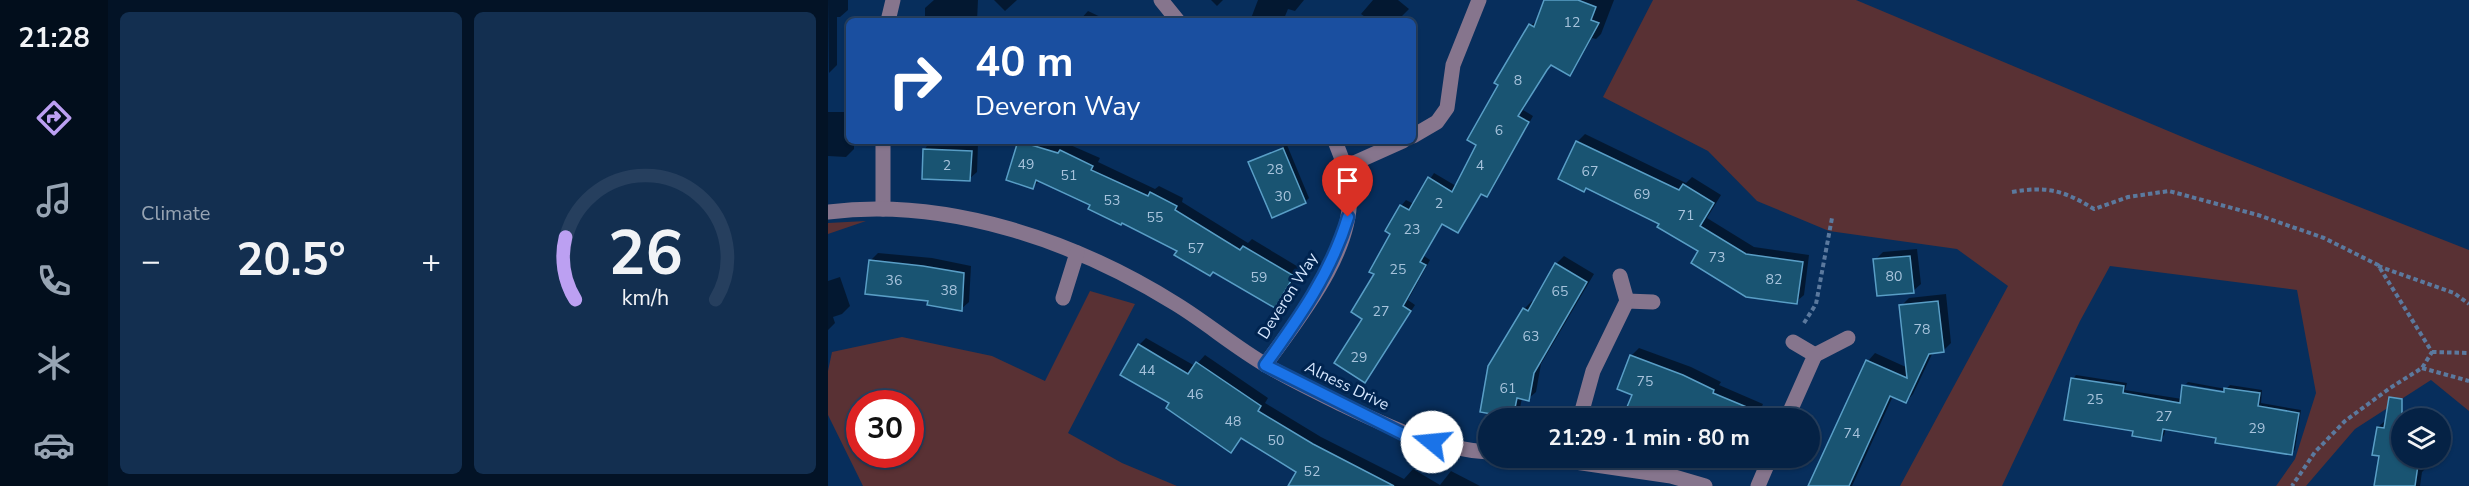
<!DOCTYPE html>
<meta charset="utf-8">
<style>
:root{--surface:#052245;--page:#132f50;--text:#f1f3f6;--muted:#97a4b3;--line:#263f5e;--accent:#bca0f2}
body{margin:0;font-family:"Nunito Sans",sans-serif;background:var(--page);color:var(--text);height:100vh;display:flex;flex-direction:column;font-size:22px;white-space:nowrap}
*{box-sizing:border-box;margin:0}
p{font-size:20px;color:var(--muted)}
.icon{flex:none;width:33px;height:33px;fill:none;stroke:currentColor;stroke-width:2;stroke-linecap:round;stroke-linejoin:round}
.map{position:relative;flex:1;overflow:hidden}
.details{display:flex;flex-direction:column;gap:12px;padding:12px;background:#031326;width:720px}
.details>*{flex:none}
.top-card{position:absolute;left:18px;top:18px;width:570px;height:126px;border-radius:9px;box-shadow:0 2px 4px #0004,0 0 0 2px var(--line);background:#1a4fa0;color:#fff;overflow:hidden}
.buttons{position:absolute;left:1563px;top:408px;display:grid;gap:12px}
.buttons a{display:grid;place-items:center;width:60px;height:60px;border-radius:50%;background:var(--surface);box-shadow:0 2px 4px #0004,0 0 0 2px var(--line);font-size:30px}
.speed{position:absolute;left:18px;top:390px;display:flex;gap:12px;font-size:30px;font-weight:700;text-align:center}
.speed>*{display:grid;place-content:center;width:78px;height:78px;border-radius:50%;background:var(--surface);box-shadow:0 2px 4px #0004,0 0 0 2px var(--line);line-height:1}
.speed .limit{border:9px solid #d22;background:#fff;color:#111}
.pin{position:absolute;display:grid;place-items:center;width:51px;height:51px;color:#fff;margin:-62px -26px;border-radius:50% 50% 50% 0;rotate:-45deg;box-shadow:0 0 6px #0007}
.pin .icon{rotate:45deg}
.me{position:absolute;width:66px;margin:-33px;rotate:287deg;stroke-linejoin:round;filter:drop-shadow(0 0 4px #0008)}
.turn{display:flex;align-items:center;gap:21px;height:126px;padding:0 30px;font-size:27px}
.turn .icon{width:78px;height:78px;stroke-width:2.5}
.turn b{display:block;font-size:42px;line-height:51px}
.big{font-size:45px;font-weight:700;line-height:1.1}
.details .card{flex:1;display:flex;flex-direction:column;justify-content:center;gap:9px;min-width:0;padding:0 21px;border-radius:9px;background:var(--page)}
.details .dial{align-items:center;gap:0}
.dial svg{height:156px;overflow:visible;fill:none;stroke:var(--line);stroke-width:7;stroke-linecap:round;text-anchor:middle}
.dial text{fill:var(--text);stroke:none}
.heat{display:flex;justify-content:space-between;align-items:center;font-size:33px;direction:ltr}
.details .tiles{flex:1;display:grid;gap:12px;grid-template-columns:repeat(2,1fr)}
.trip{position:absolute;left:650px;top:408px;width:342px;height:60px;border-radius:30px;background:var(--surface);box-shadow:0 2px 4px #0004,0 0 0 2px var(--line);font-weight:700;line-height:60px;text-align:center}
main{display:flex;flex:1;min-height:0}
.menu{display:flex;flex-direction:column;width:108px;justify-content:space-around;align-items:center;background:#020e1c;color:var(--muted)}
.menu .icon{width:42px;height:42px}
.menu .on{color:var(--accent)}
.menu b{font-size:27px;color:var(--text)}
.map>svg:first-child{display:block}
.green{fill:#593134;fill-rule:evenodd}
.shadow{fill:#0007}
.building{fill:#195472;stroke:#599ec6;stroke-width:1.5}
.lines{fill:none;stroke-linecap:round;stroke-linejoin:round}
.path{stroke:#5b799e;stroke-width:4;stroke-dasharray:4.5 3;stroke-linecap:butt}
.minor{stroke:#86758d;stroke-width:15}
.route-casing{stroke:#114b97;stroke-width:15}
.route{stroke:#1a73e8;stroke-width:10}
.labels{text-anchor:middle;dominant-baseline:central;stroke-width:6;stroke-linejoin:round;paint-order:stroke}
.number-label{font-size:14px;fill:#a7c3dc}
.street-label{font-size:16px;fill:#d6e8ff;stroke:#002450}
</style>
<main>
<nav class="menu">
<b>21:28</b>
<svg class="icon on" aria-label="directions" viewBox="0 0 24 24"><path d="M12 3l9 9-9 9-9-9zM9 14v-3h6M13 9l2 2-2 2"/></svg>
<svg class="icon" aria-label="music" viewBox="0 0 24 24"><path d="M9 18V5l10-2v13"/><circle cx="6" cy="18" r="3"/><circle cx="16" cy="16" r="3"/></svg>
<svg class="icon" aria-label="phone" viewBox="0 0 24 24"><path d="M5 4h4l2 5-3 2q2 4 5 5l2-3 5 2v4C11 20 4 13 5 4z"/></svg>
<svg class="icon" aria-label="climate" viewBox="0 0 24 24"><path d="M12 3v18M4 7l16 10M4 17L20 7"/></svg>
<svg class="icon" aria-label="car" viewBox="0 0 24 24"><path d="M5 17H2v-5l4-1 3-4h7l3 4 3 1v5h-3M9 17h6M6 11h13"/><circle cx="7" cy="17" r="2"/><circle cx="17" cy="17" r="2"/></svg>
</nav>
<section class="details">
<div class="tiles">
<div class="card"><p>Climate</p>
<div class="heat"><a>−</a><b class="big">20.5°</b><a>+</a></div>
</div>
<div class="card dial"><svg viewBox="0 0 100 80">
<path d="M14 69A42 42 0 1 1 86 69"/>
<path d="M14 69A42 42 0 0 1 9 37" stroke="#bca0f2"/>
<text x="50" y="56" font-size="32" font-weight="700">26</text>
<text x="50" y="72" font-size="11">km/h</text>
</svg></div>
</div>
</section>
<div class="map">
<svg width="1641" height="486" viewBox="0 0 1641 486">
<rect width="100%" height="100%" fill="#072e5c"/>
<g class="green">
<path d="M825,0H1028L1376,146L1641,250V411L1603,380L1527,429L1478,486H1448L1467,459L1488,393L1469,290L1282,266L1252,321L1174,486H1072L1180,286L1129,249L1001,231L929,201L880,151L775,97Z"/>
<path d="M38,221L0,234V223Z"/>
<path d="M262,291L307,304L240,433L294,463L349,486H35L0,415V371L4,352L74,337L164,356L217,381ZM32,404H82V454H32Z"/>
</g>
<g class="shadow">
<path d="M0,0H20V10L12,17H9V65L1,73Z"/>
<path d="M106,0H150L149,21H97V8Z"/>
<path d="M166,0H189L177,11Z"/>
<path d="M383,0H395L389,6Z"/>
<path d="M430,0H476L467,11L460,9L455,21H422Z"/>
<path d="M545,0H570L581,9L572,18L576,21H538L540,19L533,14Z"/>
<path d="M718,0H786L773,34L768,39L764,38L747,68L742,74L723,63L695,110L705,116L664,190L659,195L654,193L630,231L615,223L596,256L602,260L580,300L587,305L537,381L536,318L548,274L573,206L578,200L586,204L606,173L628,186L650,145L703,25L710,20Z"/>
<path d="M260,11L281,21H251Z"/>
<path d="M0,112H21V141H26V149L18,157L0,156Z"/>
<path d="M757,134L858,183L864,177L893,195L879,218L926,247L981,255L976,295L968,302L872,250L833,223L749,142Z"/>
<path d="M102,141H147V144H150L149,172L141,179L97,149Z"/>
<path d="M192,141H223L238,146L240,144L272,158L270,162L327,189L331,186L355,198L354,202L420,243L424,239L472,268L455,298L447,306L351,250L264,204L212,180L205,187L180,179Z"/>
<path d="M459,145L481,198L477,202L422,163Z"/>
<path d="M1089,249L1093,284L1085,291L1047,260L1055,252Z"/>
<path d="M50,253L104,258L143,266L141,302L133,309L42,261Z"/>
<path d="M736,256L766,274L713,364L708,392L700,399L694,398L692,408L684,416L696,309L704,301L706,303L728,264Z"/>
<path d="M12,277L22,306L14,314L5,317L7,323L0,330V281Z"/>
<path d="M1118,294L1123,343L1115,351L1105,352L1085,394L1078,402L1065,396L1024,486H982L1040,361L1047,353L1080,368L1073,306L1081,298Z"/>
<path d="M318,338L367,366L377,355L440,398L437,403L493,437L576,479L585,469L612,485L623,471L652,486H462L470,471L414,437L403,451L343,402L311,345Z"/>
<path d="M811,348L863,367L893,382L891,385L935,404L929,418H858L835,408L827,417L801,407L806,394L803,356Z"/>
<path d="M1248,375L1299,383L1297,390L1354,399L1357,385V387L1403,395V392L1358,384L1360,382L1398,389L1402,385L1434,390L1433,403L1473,410L1467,450L1463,453L1390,437L1338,428L1336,435L1333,439L1307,429L1245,379Z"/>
<path d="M1557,421L1574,424V458H1600L1598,468L1594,472L1592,486H1548L1553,454L1550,427Z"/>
</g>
<g class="building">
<path d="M716,0H750L768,7L763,20L771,23L742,76L723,65L719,70L690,116L701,122L659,197L653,194L630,233L614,224L592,262L598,265L575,306L583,311L537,383L506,363L534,319L523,312L546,274L541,272L562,234L557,231L572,205L581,210L600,177L624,192L648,145L639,140L670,85L666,83L701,24L706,27Z"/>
<path d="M190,141L230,153L232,150L265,166L263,170L320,196L322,192L349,206L347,210L412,250L415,246L466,276L447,308L385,272L382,276L346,255L349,251L294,223L293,225L260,209L262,205L208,180L205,189L178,180Z"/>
<path d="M748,141L851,190L855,184L886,203L872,226L918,254L975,262L969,304L918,297L863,263L870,251L829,227L831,224L758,188L756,192L730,179Z"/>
<path d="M455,148L478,203L444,218L420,162Z"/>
<path d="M95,149L144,151L142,181L94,179Z"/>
<path d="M1082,256L1086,293L1049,296L1045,259Z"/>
<path d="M41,260L95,266L136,273L134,311L99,305L100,301L37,294Z"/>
<path d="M727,263L759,282L706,373L701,401L689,398L685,418L652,412L660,366L695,308L700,311Z"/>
<path d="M1110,301L1116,352L1101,354L1078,403L1062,396L1021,486H980L1038,360L1079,378L1071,305Z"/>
<path d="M310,344L360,374L368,362L433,406L430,411L485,444L566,486H460L468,472L413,438L403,453L338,408L341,403L292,375Z"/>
<path d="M802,355L855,375L886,390L885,393L945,418H854L832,408L826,418L799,407L804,395L789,389Z"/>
<path d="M1243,378L1296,386L1295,393L1352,403L1354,385L1396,392V388L1432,393L1430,406L1471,413L1464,455L1387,443L1388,438L1335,429L1333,441L1304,436L1305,431L1236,420Z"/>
<path d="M1561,397L1574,399V458H1591L1587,486H1546L1551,456L1544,455L1549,427L1556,428Z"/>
</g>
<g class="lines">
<g class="path">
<path d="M1184,192C1219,186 1235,190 1266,209L1300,197L1341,191L1430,215L1496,238L1550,265L1604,352L1594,368L1562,388L1517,421L1487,452L1464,486"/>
<path d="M1550,266L1626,293L1641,304"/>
<path d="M976,323L988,304L1004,218"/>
<path d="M1604,352L1641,353"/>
<path d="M1594,368L1641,381"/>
</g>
<g class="minor">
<path d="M333,0L350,21"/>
<path d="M60,21L65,0"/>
<path d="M585,136L609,122L619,108L625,65L651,0"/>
<path d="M517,167L575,141"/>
<path d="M55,209V141"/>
<path d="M0,212C120,197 247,241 348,304C379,323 407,347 438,365C463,380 489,392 515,405C564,428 604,448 660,452"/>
<path d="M235,298L249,253"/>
<path d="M799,301L825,302"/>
<path d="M987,355L1020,338"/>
<path d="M437,365C470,319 528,249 521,189C520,172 513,157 507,141"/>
<path d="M752,418L765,371L799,301L792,276"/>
<path d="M959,418L987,355L965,342"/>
<path d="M720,458L843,476L877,486"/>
<path d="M930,486L942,458"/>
</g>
</g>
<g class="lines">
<defs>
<path id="route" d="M520,217C503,273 471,318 437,365L575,434L604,442"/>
</defs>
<use href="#route" class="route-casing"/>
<use href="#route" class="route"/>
</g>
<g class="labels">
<g class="number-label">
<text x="744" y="22">12</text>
<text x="690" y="80">8</text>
<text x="671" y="130">6</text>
<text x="198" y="164">49</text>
<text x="119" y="165">2</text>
<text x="652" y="165">4</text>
<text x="447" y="169">28</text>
<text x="762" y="171">67</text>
<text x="241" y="175">51</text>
<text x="814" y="194">69</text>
<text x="455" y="196">30</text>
<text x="284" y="200">53</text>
<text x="611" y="203">2</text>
<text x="858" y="215">71</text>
<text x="327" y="217">55</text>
<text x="584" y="229">23</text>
<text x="368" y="248">57</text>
<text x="889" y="257">73</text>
<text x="570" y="269">25</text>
<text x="1066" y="276">80</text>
<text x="431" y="277">59</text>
<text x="946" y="279">82</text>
<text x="66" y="280">36</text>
<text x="121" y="290">38</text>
<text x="732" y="291">65</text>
<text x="553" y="311">27</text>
<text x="1094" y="329">78</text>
<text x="703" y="336">63</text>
<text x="531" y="357">29</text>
<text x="319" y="370">44</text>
<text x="817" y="381">75</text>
<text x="680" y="388">61</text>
<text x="367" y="394">46</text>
<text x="1267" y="399">25</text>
<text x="1336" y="416">27</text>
<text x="405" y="421">48</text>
<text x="1429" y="428">29</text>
<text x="1024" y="433">74</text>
<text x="448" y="440">50</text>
<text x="484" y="471">52</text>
</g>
<g class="street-label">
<text transform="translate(460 296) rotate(-58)">Deveron Way</text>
<text transform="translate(519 386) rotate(26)">Alness Drive</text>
</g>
</g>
</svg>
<div class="buttons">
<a><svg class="icon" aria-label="layers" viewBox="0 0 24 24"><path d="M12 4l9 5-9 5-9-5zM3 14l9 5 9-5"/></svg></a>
</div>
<div class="speed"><div class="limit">30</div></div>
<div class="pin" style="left:520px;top:217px;background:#d93025"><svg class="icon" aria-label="arrive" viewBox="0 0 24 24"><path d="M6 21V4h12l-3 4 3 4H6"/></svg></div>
<svg class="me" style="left:604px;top:442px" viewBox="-20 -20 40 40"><circle r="19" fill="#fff"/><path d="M0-13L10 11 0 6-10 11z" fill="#1a73e8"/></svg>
<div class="trip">21:29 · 1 min · 80 m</div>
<div class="top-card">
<div class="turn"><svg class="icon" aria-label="right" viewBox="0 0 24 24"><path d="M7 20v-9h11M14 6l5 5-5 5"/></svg><div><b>40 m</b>Deveron Way</div></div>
</div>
</div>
</main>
